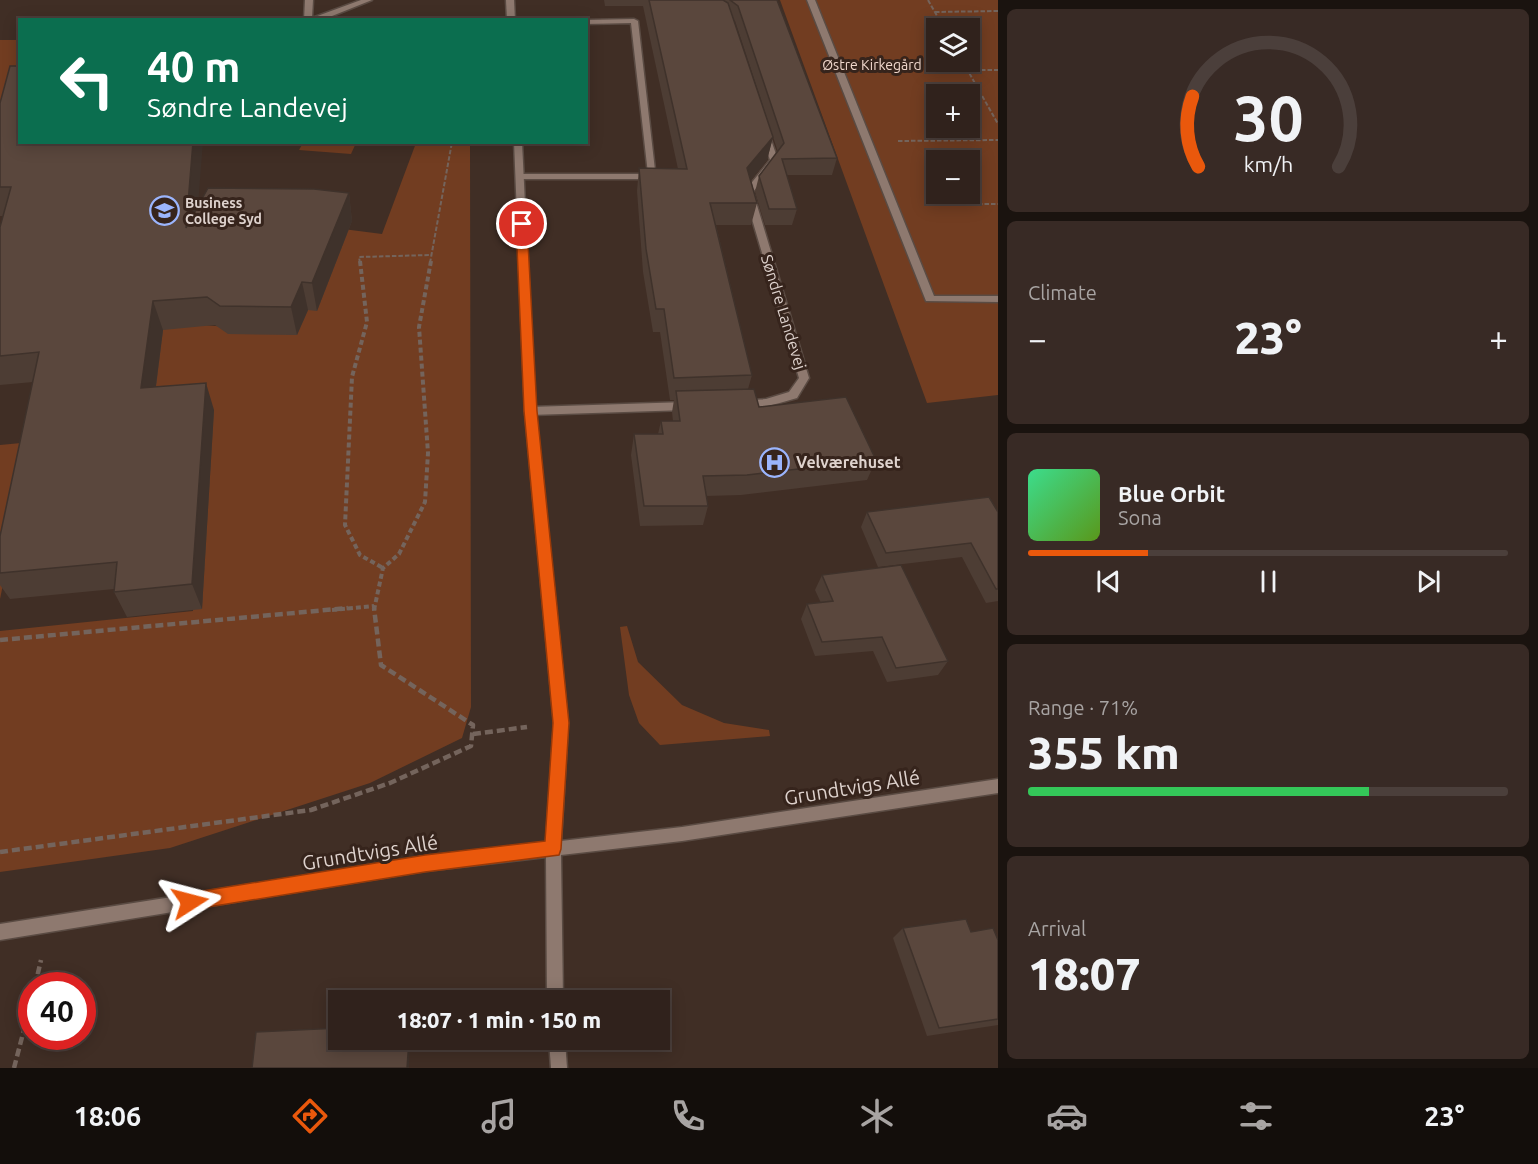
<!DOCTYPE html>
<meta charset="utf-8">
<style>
:root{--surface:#30221c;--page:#382a25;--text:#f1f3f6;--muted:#a8a4a3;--line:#4b3f3b;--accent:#ea580c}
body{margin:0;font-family:Ubuntu,sans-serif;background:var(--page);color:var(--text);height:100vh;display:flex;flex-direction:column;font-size:22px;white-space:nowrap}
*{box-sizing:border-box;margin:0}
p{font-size:20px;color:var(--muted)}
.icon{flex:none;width:33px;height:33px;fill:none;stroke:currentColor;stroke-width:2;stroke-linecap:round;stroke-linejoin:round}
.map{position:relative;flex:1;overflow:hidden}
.panel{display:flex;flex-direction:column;gap:9px;padding:9px;background:#1a130f;width:540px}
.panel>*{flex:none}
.guide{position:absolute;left:18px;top:18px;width:570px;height:126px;border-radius:0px;box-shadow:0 3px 15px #0003,0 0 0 2px var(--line);background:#0b6e4f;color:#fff;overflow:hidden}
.buttons{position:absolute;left:926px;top:18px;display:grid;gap:12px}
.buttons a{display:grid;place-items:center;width:54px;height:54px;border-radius:0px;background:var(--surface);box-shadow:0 3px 15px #0003,0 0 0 2px var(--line);font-size:30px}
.speed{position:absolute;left:18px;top:972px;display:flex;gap:12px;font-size:30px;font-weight:700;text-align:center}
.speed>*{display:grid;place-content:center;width:78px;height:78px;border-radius:50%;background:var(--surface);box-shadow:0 3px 15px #0003,0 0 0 2px var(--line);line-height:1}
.speed .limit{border:9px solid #d22;background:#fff;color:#111}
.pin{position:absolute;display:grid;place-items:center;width:51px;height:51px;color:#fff;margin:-26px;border:3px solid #fff;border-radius:50%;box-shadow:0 2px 6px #0007}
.me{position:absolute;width:66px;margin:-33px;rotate:81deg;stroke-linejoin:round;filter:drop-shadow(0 0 4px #0008)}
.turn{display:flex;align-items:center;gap:21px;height:126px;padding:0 30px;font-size:27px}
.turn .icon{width:78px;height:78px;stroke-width:2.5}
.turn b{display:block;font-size:42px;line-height:51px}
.big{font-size:45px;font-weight:800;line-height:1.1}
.panel .tile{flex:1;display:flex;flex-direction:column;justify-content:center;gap:9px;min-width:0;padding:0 21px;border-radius:9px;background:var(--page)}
.panel .dial{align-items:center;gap:0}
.dial svg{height:156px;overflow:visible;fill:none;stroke:var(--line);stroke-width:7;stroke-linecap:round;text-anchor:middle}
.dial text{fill:var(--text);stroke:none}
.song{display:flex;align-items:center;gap:18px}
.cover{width:72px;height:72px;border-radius:9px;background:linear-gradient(135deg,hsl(150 70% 55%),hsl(90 70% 35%))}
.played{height:6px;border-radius:3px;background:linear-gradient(90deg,var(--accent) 25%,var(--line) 25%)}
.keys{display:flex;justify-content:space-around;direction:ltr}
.heat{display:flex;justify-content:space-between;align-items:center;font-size:33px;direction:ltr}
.charge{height:9px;border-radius:4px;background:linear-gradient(90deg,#34c759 71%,var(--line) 0)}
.trip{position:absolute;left:328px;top:990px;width:342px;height:60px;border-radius:0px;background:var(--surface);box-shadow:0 3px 15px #0003,0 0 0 2px var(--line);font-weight:800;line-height:60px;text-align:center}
.dock{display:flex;height:96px;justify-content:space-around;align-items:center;background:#130e0b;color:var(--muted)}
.dock .icon{width:42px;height:42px}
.dock .selected{color:var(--accent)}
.dock b{font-size:27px;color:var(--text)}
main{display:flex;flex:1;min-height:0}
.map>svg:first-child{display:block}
.green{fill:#723d21;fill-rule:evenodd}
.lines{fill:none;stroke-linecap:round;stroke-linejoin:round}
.service-casing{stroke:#5a4b43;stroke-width:3}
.minor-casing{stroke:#5a4b43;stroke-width:3}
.tertiary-casing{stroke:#5a4b43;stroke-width:3}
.path-far2{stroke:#74645c;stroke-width:2;stroke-dasharray:4.5 2;stroke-linecap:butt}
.path-far1{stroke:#74645c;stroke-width:4;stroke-dasharray:5 3;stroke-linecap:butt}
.path{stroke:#74645c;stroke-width:4.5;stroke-dasharray:8 4;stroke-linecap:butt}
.service{fill:#8e796f;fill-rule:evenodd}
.minor{fill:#8e796f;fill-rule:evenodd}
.tertiary{fill:#8e796f;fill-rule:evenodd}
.wall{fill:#4d3d34}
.shaded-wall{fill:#3f322b}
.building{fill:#5a473d;stroke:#3f322b;stroke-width:1.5}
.route{fill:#ea580c;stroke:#983908;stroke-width:1.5}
.labels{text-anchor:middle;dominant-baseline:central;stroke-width:6;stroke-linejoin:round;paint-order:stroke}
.far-park-label{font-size:14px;fill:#f1d8cd;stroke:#36241c}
.far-poi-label{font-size:14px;font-weight:bold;fill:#ded2cd;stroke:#36241c;text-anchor:start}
.street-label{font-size:16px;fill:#ded2cd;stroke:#36241c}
.poi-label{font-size:16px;font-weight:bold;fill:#ded2cd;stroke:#36241c;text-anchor:start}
.near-street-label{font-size:20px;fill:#ded2cd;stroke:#36241c}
</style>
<main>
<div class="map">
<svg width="998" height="1068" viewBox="0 0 998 1068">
<rect width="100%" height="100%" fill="#402e25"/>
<g class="green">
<path d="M780,0H998V395L927,403ZM936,28H969V62H936ZM936,94H969V128H936ZM936,160H969V194H936Z"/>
<path d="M0,40H19L20,142L0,145Z"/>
<path d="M303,143V142L356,143L351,154L299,150Z"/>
<path d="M416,143H470L471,707L462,738L370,783L170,848L0,872V631L193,611L206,410L145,415L155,329L201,325L290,331L343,229L382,234Z"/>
<path d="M32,442L0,599V445Z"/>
<path d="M627,626L638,662L682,705L724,723L769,730L770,736L660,745L639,723L629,695L620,627Z"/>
</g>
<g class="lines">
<defs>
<g id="service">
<path d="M305,0H313L312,18L361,0H372L322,20H304Z"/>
<path d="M807,0H815L934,296H998V302L926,301Z"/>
</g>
<g id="minor">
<path d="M634,19L638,21L656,179H516V175L519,174H648L631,23L586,24V20Z"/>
<path d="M765,131L769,134L778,160L753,192L809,378L797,398C778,403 758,411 739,407L738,404L739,401L766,399L789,392L799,378L744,192L770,160L761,134Z"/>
<path d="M687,402L692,406L687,410L530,415L525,411L530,407Z"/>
</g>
<g id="tertiary">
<path d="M506,0H514L515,20H507Z"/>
<path d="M514,142H522L535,411L568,723L561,841L682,827L998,779V793L682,841L561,855L563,1000H547L546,857L425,871L0,940V924L425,857L546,843L554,723L525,411Z"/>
<path d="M549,1040H565L567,1068H551Z"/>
</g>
</defs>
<use href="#service" class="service-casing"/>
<use href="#minor" class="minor-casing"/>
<use href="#tertiary" class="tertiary-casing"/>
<g class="path-far2">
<path d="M928,0L944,28"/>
<path d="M935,12L998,11"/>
<path d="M963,62L998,124"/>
<path d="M968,70H998"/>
<path d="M898,141L998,140"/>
<path d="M926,204H998"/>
<path d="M360,263L359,257L431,255"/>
<path d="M430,263L452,142"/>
</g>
<g class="path-far1">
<path d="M360,261L367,322L352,377L345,525L360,555L383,568"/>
<path d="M332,610L374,606"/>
<path d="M374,610L383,568L399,554L425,502L428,453L419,327L431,261"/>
</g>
<g class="path">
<path d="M0,640L348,608"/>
<path d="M473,734L527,727"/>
<path d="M0,852L311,810L390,783L471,746L473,725L381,665L374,608"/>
<path d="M35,986L41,960"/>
<path d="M14,1068L32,999"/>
</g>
<use href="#service" class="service"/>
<use href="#minor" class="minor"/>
<use href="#tertiary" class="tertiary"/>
</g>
<g class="wall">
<path d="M604,0H730L729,6L730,0H777L837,158L832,175H787L797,209L792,225H765L755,192L759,176L778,152L735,21L734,20L773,137L767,160L751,180L757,203L751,225H716L752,375L748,389L759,407L876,460L867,480L741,495L706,496L708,506L703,525L640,526L631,455L634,434H658L661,421H673L672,412L674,400H670L660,332H653L643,272L637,191L639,168L678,169L643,6H605Z"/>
<path d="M0,103L198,206L349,193L352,221L317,311L308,310L297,335L228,334L215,325L163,330L156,387L214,410L202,609L127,617L114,592V589L10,599L0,585V536L33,382L0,385V227L3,216H0Z"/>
<path d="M867,512H998V601L986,603L962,557L878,567L861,527Z"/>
<path d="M822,575L948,661L938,675L887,682L873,651L815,656L801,619L807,604L821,603L815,590Z"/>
<path d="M903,928L971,932L998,940V1025L927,1036L893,938Z"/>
</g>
<g class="shaded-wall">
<path d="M773,137L767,160L742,191L747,168Z"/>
<path d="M193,142H203L194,256L186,228Z"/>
<path d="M349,193L352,221L317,311L312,283Z"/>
<path d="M302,282L308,310L297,335L291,307Z"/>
<path d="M153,301L163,330L152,416L141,388Z"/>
<path d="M206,383L214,410L202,609L192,584Z"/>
<path d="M409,1040H410L409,1068H407Z"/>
</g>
<g class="building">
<path d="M649,0H723L728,3L773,137L747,168L757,203H710L752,375L674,378L664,309H656L646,249L639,168L687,169Z"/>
<path d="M730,0H777L837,158L782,159L797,209H769L759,176L784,143L738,6Z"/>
<path d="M10,66H20V142H193L186,228L208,188L314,189L349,193L312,283L302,282L291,307L220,306L207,297L153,301L141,388L206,383L192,584L114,592L117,562L0,573V536L39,352L0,356V227L11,187H0V103Z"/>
<path d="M754,389L759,407L846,397L876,460L747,475L703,476L708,506H644L634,434H663L661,421H680L676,391Z"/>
<path d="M989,497L998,512V589H996L971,543L886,553L867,512Z"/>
<path d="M901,565L948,661L896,668L882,637L822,642L807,604L833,601L822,575Z"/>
<path d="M966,919L971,932L993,928L998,940V1019L939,1028L903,928Z"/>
<path d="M339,1028V1040H409L407,1068H252L256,1032Z"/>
</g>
<path class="route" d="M522,220L527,224L537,411L569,723L561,849L559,855L425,872L190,910L184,908L182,902L184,896L190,893L425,855L545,841L553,723L524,411L516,224Z"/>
<defs>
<symbol id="school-ring" viewBox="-11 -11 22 22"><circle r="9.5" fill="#36241c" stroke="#9bb5fd" stroke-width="1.5"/><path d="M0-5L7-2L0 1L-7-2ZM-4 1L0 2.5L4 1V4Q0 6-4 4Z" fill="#9bb5fd"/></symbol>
<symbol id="hospital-ring" viewBox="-11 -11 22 22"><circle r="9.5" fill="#36241c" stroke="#9bb5fd" stroke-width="1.5"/><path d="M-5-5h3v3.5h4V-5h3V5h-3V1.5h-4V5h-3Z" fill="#9bb5fd"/></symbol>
</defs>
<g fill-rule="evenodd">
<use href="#school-ring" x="148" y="194" width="33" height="33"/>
<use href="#hospital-ring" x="758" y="446" width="33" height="33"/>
</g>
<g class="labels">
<g class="far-park-label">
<text x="872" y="65">Østre Kirkegård</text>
</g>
<g class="far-poi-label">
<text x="185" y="203">Business<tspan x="185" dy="16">College Syd</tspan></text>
</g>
<g class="street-label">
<text transform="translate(784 312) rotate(73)">Søndre Landevej</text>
</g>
<g class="poi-label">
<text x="796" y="462">Velværehuset</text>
</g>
<g class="near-street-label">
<text transform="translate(852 787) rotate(-9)">Grundtvigs Allé</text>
<text transform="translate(370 852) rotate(-9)">Grundtvigs Allé</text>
</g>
</g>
</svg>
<div class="buttons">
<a><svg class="icon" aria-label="layers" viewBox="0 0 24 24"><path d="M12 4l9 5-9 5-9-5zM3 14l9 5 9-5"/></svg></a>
<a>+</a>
<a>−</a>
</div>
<div class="speed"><div class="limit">40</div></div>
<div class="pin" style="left:522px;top:224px;background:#d93025"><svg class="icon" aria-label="arrive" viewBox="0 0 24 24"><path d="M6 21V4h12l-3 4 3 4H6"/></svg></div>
<svg class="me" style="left:190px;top:902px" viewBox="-20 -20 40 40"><path d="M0-17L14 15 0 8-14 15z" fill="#ea580c" stroke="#fff" stroke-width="4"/></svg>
<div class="trip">18:07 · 1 min · 150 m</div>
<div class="guide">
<div class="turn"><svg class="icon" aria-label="left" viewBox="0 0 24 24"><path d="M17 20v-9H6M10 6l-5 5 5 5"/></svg><div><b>40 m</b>Søndre Landevej</div></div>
</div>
</div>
<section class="panel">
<div class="tile dial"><svg viewBox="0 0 100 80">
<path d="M14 69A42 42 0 1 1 86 69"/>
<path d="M14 69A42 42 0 0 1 11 33" stroke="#ea580c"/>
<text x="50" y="56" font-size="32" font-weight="700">30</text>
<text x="50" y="72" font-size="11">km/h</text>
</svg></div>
<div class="tile"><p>Climate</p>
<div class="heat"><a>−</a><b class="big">23°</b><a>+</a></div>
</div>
<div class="tile">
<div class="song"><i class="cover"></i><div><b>Blue Orbit</b><p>Sona</p></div></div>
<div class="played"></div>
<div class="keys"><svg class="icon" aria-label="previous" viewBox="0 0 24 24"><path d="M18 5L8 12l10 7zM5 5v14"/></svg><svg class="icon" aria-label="pause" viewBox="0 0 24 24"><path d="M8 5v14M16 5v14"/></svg><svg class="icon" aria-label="next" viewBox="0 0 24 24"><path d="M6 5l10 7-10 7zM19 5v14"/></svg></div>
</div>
<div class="tile"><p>Range · 71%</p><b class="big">355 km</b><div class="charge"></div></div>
<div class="tile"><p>Arrival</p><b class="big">18:07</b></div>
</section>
</main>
<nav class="dock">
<b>18:06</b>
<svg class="icon selected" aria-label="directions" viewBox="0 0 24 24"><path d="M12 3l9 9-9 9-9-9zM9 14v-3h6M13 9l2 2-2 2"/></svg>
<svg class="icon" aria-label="music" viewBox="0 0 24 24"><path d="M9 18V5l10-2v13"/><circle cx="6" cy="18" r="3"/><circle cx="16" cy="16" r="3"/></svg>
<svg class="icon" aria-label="phone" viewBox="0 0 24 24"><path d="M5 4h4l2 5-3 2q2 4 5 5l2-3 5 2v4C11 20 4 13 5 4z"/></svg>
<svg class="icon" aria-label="climate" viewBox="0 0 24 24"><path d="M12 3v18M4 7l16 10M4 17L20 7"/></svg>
<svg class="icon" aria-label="car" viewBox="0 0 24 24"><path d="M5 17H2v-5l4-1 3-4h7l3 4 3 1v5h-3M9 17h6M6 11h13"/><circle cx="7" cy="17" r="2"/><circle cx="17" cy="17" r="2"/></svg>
<svg class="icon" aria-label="filters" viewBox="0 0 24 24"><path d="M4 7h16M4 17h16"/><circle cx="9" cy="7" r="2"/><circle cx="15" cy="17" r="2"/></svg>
<b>23°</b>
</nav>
